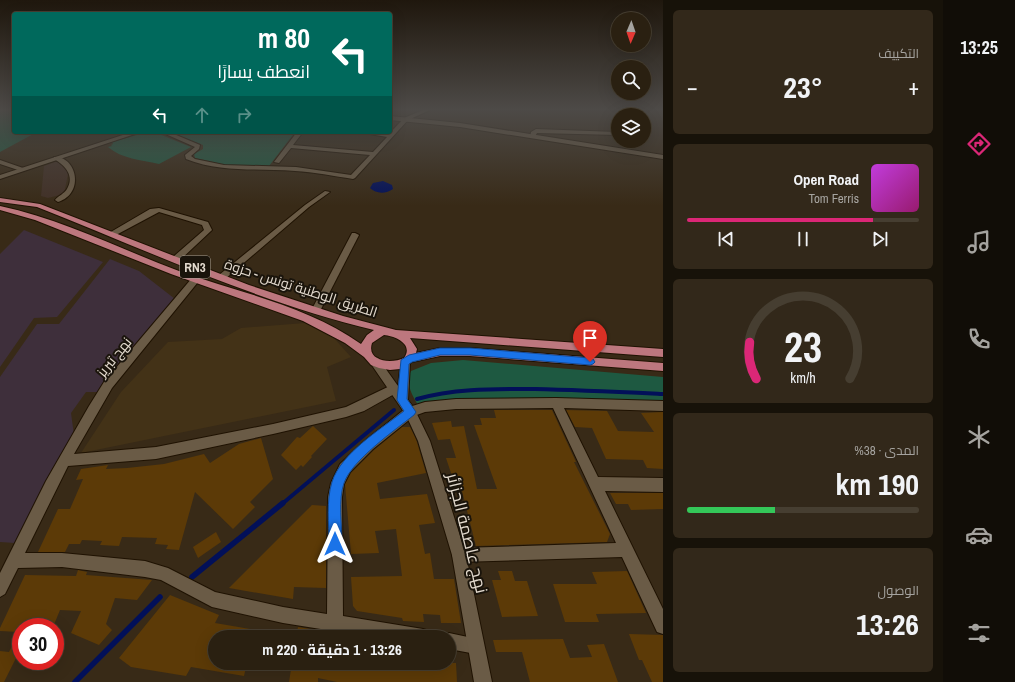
<!DOCTYPE html>
<html lang="ar">
<meta charset="utf-8">
<style>
:root{--surface:#2a2011;--page:#32281a;--text:#f1f3f6;--muted:#a5a39f;--line:#463e31;--accent:#db2777}
body{margin:0;font-family:"Archivo Narrow",Cairo,sans-serif;background:var(--page);color:var(--text);direction:rtl;height:100vh;display:flex;flex-direction:column;font-size:15px;white-space:nowrap}
*{box-sizing:border-box;margin:0}
p{font-size:13px;color:var(--muted)}
.icon{flex:none;width:22px;height:22px;fill:none;stroke:currentColor;stroke-width:2;stroke-linecap:round;stroke-linejoin:round}
.map{position:relative;flex:1;overflow:hidden;direction:ltr}
.panel{display:flex;flex-direction:column;gap:10px;padding:10px;background:#171209;width:280px}
.panel>*{flex:none}
.guide{position:absolute;left:12px;top:12px;width:380px;height:122px;border-radius:4px;box-shadow:0 4px 16px #0002,0 0 0 1px var(--line);direction:rtl;background:#00695c;color:#fff;overflow:hidden}
.needle{width:26px;rotate:182deg}
.controls{position:absolute;left:611px;top:12px;display:grid;gap:8px}
.controls a{display:grid;place-items:center;width:40px;height:40px;border-radius:50%;background:var(--surface);box-shadow:0 4px 16px #0002,0 0 0 1px var(--line);font-size:20px}
.speed{position:absolute;left:12px;top:618px;display:flex;gap:8px;font-size:20px;font-weight:700;text-align:center}
.speed>*{display:grid;place-content:center;width:52px;height:52px;border-radius:50%;background:var(--surface);box-shadow:0 4px 16px #0002,0 0 0 1px var(--line);line-height:1}
.speed .limit{border:6px solid #d22;background:#fff;color:#111}
.pin{position:absolute;display:grid;place-items:center;width:34px;height:34px;color:#fff;margin:-41px -17px;border-radius:50% 50% 50% 0;rotate:-45deg;box-shadow:0 0 4px #0007}
.pin .icon{rotate:45deg}
.me{position:absolute;width:44px;margin:-22px;rotate:0deg;stroke-linejoin:round;filter:drop-shadow(0 0 3px #0008)}
.turn{display:flex;align-items:center;gap:14px;height:84px;padding:0 16px;font-size:18px}
.turn .icon{width:52px;height:52px;stroke-width:2.5}
.turn b{display:block;font-size:28px;line-height:34px}
.lanes{display:flex;align-items:center;height:38px;padding:0 16px;background:#0003;justify-content:center;gap:20px;direction:ltr}
.lanes .off{opacity:.35}
.big{font-size:30px;font-weight:700;line-height:1.1}
.panel .card{flex:1;display:flex;flex-direction:column;justify-content:center;gap:6px;min-width:0;padding:0 14px;border-radius:6px;background:var(--page)}
.panel .dial{align-items:center;gap:0}
.dial svg{height:104px;overflow:visible;fill:none;stroke:var(--line);stroke-width:7;stroke-linecap:round;text-anchor:middle}
.dial text{fill:var(--text);stroke:none}
.song{display:flex;align-items:center;gap:12px}
.cover{width:48px;height:48px;border-radius:6px;background:linear-gradient(135deg,hsl(290 70% 55%),hsl(320 70% 35%))}
.played{height:4px;border-radius:2px;background:linear-gradient(90deg,var(--accent) 80%,var(--line) 80%)}
.keys{display:flex;justify-content:space-around;direction:ltr}
.heat{display:flex;justify-content:space-between;align-items:center;font-size:22px;direction:ltr}
.charge{height:6px;border-radius:3px;background:linear-gradient(90deg,#34c759 38%,var(--line) 0)}
.trip{position:absolute;left:208px;top:630px;width:248px;height:40px;border-radius:20px;background:var(--surface);box-shadow:0 4px 16px #0002,0 0 0 1px var(--line);font-weight:700;line-height:40px;text-align:center;direction:rtl}
main{display:flex;flex:1;min-height:0}
.tabs{display:flex;flex-direction:column;width:72px;justify-content:space-around;align-items:center;background:#110d07;color:var(--muted)}
.tabs .icon{width:28px;height:28px}
.tabs .selected{color:var(--accent)}
.tabs b{font-size:18px;color:var(--text)}
.map>svg:first-child{display:block}
.built{fill:#433217}
.education{fill:#3e2f3b}
.medical{fill:#413026}
.green{fill:#1e5941}
.water{fill:#021059}
.lines{fill:none;stroke-linecap:round;stroke-linejoin:round}
.stream-far1{stroke:#021059;stroke-width:4}
.stream{stroke:#021059;stroke-width:5.5}
.building{fill:#5c3a07}
.minor-casing{stroke:#1f1202;stroke-width:2}
.tertiary-casing{stroke:#1f1202;stroke-width:2}
.primary-casing{stroke:#1f1202;stroke-width:2}
.minor{fill:#6a5b46;fill-rule:evenodd}
.tertiary{fill:#6a5b46;fill-rule:evenodd}
.primary{fill:#bd777e;fill-rule:evenodd}
.route{fill:#1a73e8;stroke:#114b97}
.labels{text-anchor:middle;dominant-baseline:central;stroke-width:4;stroke-linejoin:round;paint-order:stroke}
.shield{fill:#1a140b;stroke:#a79f94;stroke-width:1}
.shield-label{font-size:13px;font-weight:bold;fill:#e3dace}
.street-label{font-size:14px;fill:#e3dace;stroke:#1a140b}
.near-street-label{font-size:17px;fill:#e3dace;stroke:#1a140b}
</style>
<main>
<nav class="tabs">
<b>13:25</b>
<svg class="icon selected" aria-label="directions" viewBox="0 0 24 24"><path d="M12 3l9 9-9 9-9-9zM9 14v-3h6M13 9l2 2-2 2"/></svg>
<svg class="icon" aria-label="music" viewBox="0 0 24 24"><path d="M9 18V5l10-2v13"/><circle cx="6" cy="18" r="3"/><circle cx="16" cy="16" r="3"/></svg>
<svg class="icon" aria-label="phone" viewBox="0 0 24 24"><path d="M5 4h4l2 5-3 2q2 4 5 5l2-3 5 2v4C11 20 4 13 5 4z"/></svg>
<svg class="icon" aria-label="climate" viewBox="0 0 24 24"><path d="M12 3v18M4 7l16 10M4 17L20 7"/></svg>
<svg class="icon" aria-label="car" viewBox="0 0 24 24"><path d="M5 17H2v-5l4-1 3-4h7l3 4 3 1v5h-3M9 17h6M6 11h13"/><circle cx="7" cy="17" r="2"/><circle cx="17" cy="17" r="2"/></svg>
<svg class="icon" aria-label="filters" viewBox="0 0 24 24"><path d="M4 7h16M4 17h16"/><circle cx="9" cy="7" r="2"/><circle cx="15" cy="17" r="2"/></svg>
</nav>
<section class="panel">
<div class="card"><p>التكييف</p>
<div class="heat"><a>−</a><b class="big">23°</b><a>+</a></div>
</div>
<div class="card">
<div class="song"><i class="cover"></i><div><b>Open Road</b><p>Tom Ferris</p></div></div>
<div class="played"></div>
<div class="keys"><svg class="icon" aria-label="previous" viewBox="0 0 24 24"><path d="M18 5L8 12l10 7zM5 5v14"/></svg><svg class="icon" aria-label="pause" viewBox="0 0 24 24"><path d="M8 5v14M16 5v14"/></svg><svg class="icon" aria-label="next" viewBox="0 0 24 24"><path d="M6 5l10 7-10 7zM19 5v14"/></svg></div>
</div>
<div class="card dial"><svg viewBox="0 0 100 80">
<path d="M14 69A42 42 0 1 1 86 69"/>
<path d="M14 69A42 42 0 0 1 9 41" stroke="#db2777"/>
<text x="50" y="56" font-size="32" font-weight="700">23</text>
<text x="50" y="72" font-size="11">km/h</text>
</svg></div>
<div class="card"><p>المدى · 38%</p><b class="big">190 km</b><div class="charge"></div></div>
<div class="card"><p>الوصول</p><b class="big">13:26</b></div>
</section>
<div class="map">
<svg width="663" height="682" viewBox="0 0 663 682">
<rect width="100%" height="100%" fill="#382a17"/>
<path class="built" d="M305,323L332,336L351,357L327,367L336,401L81,453L121,392L168,342L222,339L241,328Z"/>
<g class="education">
<path d="M24,230L103,262L57,317L34,318L0,367V254Z"/>
<path d="M110,259L139,271L175,299L98,392H86L71,413L74,435L15,543L0,542V377L37,324H59Z"/>
</g>
<path class="medical" d="M55,162H60L69,169L64,194L48,198L41,196L44,166Z"/>
<g class="green">
<path d="M0,110H14V132H37L0,152Z"/>
<path d="M148,132H154L191,147L159,164C141,160 122,159 108,147L112,146L111,145L113,144L112,142Z"/>
<path d="M171,132H295L269,166L227,165L195,158L194,154L203,149V145Z"/>
<path d="M463,360L663,377V402L419,407C413,396 404,383 411,371L431,363Z"/>
</g>
<path class="water" d="M383,181L392,185L393,189C386,194 376,194 370,188L373,183Z"/>
<g class="lines">
<g class="stream-far1">
<path d="M417,399C455,388 495,389 535,389C578,390 620,392 663,394"/>
<path d="M282,504L394,410"/>
</g>
<g class="stream">
<path d="M192,577L283,503"/>
<path d="M75,682L160,597"/>
</g>
</g>
<g class="building">
<path d="M494,410H552L576,462H574L610,534L607,542L476,546L461,487L456,488L446,458H456L450,439L438,440L432,423L451,421L452,427L464,426L477,489H497L474,425H482L480,418H496Z"/>
<path d="M566,410L607,411L618,431L654,432L641,413L663,412V469L647,468L643,460L606,459L592,428L575,427Z"/>
<path d="M313,426L327,439L311,456L312,457L303,467L301,465L296,470L281,455L297,437L300,438Z"/>
<path d="M402,427H410L416,439L426,473L377,483L380,499L427,494L435,523L419,525L425,554L430,553L434,579H454L461,623H441L440,615L423,614L424,622L403,621L402,618L357,611L353,606L351,577L402,576L396,529L375,531L379,553L351,554L345,484L351,473L374,450Z"/>
<path d="M261,438L273,479L250,502L255,507L233,529L195,492L179,550L166,549L168,545L155,544L157,538L122,537L119,546L100,545L102,541L82,540L80,544H69L65,552H38L58,509H70L83,479L76,480L81,469L108,465L106,469L127,468L164,464L204,454L210,463L239,444Z"/>
<path d="M610,493H663V509L631,510L628,504H616Z"/>
<path d="M312,505L326,506V588L294,587L293,599L229,588Z"/>
<path d="M216,532L221,542L198,558L193,547Z"/>
<path d="M78,570L87,572L86,575L152,580L137,600L115,598L106,624L112,630L99,645L71,633L81,611L60,610L53,627H21V648L4,682H0V651L9,652L19,632L0,631V628L25,575L76,576Z"/>
<path d="M498,571H512L515,581H527L538,616L502,617L492,580H501Z"/>
<path d="M627,571L646,613L596,614L599,622H565L553,584H597L592,572Z"/>
<path d="M170,595L219,615L215,623L268,632L267,637H215V663H247L244,676L191,667L186,676L131,667L119,658Z"/>
<path d="M298,627L328,632L327,637H296Z"/>
<path d="M629,634L663,635V682H652L642,660H639Z"/>
<path d="M563,639L570,658L592,657L587,645L604,644L618,682H530L522,652H496L493,640Z"/>
<path d="M292,663H456L457,682H337L318,678V682H289Z"/>
</g>
<g class="lines">
<defs>
<g id="minor">
<path d="M423,110H430L408,120L355,178L353,179C334,176 314,172 295,171C259,168 221,173 186,159L185,155L195,147L161,132H169L200,145L199,149L191,156L195,159L224,165L296,167L351,175L370,155L291,148L279,163L274,162L297,132H303L293,145L373,152L387,137L358,132L389,134L404,118Z"/>
<path d="M536,129L617,132L618,135L537,133L534,138H530L531,132Z"/>
<path d="M54,157C76,155 86,193 58,202L55,200C58,196 64,194 67,189C75,176 65,165 54,159Z"/>
<path d="M0,160L23,168L24,169L21,171L0,164Z"/>
<path d="M325,191L330,192L309,207L225,279H219L218,277L219,275L305,205Z"/>
<path d="M159,208L208,222L212,230L179,261L176,262L172,259L173,257L204,230L202,225L159,212L116,235H110L109,233L150,209Z"/>
<path d="M352,233H355L359,235L319,313H313L311,311Z"/>
<path d="M195,277L199,280L198,282L112,388L74,454L156,447L273,424L346,407L394,384L398,386L400,389L398,392L364,411L346,417L273,434L156,459L68,466L25,553H62L145,561L168,568L215,592L283,607L327,614L328,497L331,483L340,464L365,441L406,408L425,402L456,399L556,398L663,401V411L564,408L598,477L663,478V492L605,491L663,609V634L657,632L622,557L459,562L454,560L452,555L454,550L459,548L616,543L553,408L456,409L425,412L414,416L373,449L350,472L344,484L342,497L343,616L423,629L429,631L431,637H371L283,623L212,607L161,580L145,577L62,567L18,568L5,594L0,597V573L46,481L89,406L104,382L192,278Z"/>
<path d="M449,633L482,640L484,646L482,652L476,654L449,649V637H442Z"/>
</g>
<g id="tertiary">
<path d="M390,116L460,123L663,155V159L460,127L390,120Z"/>
<path d="M132,132H141L0,179V175Z"/>
<path d="M374,357L378,358L398,386L401,360L405,359L409,360L410,363L408,400L414,408L430,441L466,555L492,682H474L452,555L418,441L406,415L369,361L370,358Z"/>
</g>
<path id="primary" d="M0,198L40,204L249,285L343,316L396,330L663,349V357L410,338L417,349L416,353L440,348H470L663,363V371L470,356H440L412,362L400,369L390,370L379,368L371,365L364,357L345,343L303,321L171,274L35,220L0,210V206C62,219 120,249 179,271C240,293 308,306 361,344L367,335L374,330C258,302 148,251 37,207L0,202ZM384,335C395,336 414,344 404,358C392,364 366,362 372,343Z"/>
</defs>
<use href="#minor" class="minor-casing"/>
<use href="#tertiary" class="tertiary-casing"/>
<use href="#primary" class="primary-casing"/>
<use href="#minor" class="minor"/>
<use href="#tertiary" class="tertiary"/>
<use href="#primary" class="primary"/>
</g>
<linearGradient id="sky" x2="0" y2="1"><stop stop-color="#1f170d"/><stop offset="0.53" stop-color="#4d4a47"/><stop offset="1" stop-color="#4d4a47" stop-opacity="0"/></linearGradient>
<rect width="663" height="206" fill="url(#sky)"/>
<path class="route" d="M440,348H470L590,358L593,359L595,362L593,364L590,365L470,355H440L412,362L409,364L407,399L416,412L414,415C395,430 352,460 344,483C338,499 342,526 342,544L340,548L335,550L331,548L329,544C329,524 326,501 332,482C341,453 381,429 404,411L397,400L401,360L409,355Z"/>
<g class="labels">
<rect class="shield" x="180" y="256" width="30" height="22" rx="3"/>
<g class="shield-label">
<text x="195" y="267">RN3</text>
</g>
<g class="street-label">
<text transform="translate(301 288) rotate(18)">الطريق الوطنية تونس - حزوة</text>
<text transform="translate(114 357) rotate(-51)">نهج تبريز</text>
</g>
<g class="near-street-label">
<text transform="translate(468 533) rotate(76)">نهج عاصمة الجزائر</text>
</g>
</g>
</svg>
<div class="controls">
<a><svg class="needle" viewBox="-14 -14 28 28"><path d="M0-13l5 13h-10z" fill="#e53935"/><path d="M0 13l5-13h-10z" fill="#a5a39f"/></svg></a>
<a><svg class="icon" aria-label="search" viewBox="0 0 24 24"><circle cx="10" cy="10" r="6"/><path d="M15 15l6 6"/></svg></a>
<a><svg class="icon" aria-label="layers" viewBox="0 0 24 24"><path d="M12 4l9 5-9 5-9-5zM3 14l9 5 9-5"/></svg></a>
</div>
<div class="speed"><div class="limit">30</div></div>
<div class="pin" style="left:590px;top:362px;background:#d93025"><svg class="icon" aria-label="arrive" viewBox="0 0 24 24"><path d="M6 21V4h12l-3 4 3 4H6"/></svg></div>
<svg class="me" style="left:335px;top:544px" viewBox="-20 -20 40 40"><path d="M0-17L14 15 0 8-14 15z" fill="#1a73e8" stroke="#fff" stroke-width="4"/></svg>
<div class="trip">13:26 · 1 دقيقة · 220 m</div>
<div class="guide">
<div class="turn"><svg class="icon" aria-label="left" viewBox="0 0 24 24"><path d="M17 20v-9H6M10 6l-5 5 5 5"/></svg><div><b>80 m</b>انعطف يسارًا</div></div>
<div class="lanes"><svg class="icon" aria-label="left" viewBox="0 0 24 24"><path d="M17 20v-9H6M10 6l-5 5 5 5"/></svg><svg class="icon off" aria-label="ahead" viewBox="0 0 24 24"><path d="M12 20V5M6 11l6-6 6 6"/></svg><svg class="icon off" aria-label="right" viewBox="0 0 24 24"><path d="M7 20v-9h11M14 6l5 5-5 5"/></svg></div>
</div>
</div>
</main>
